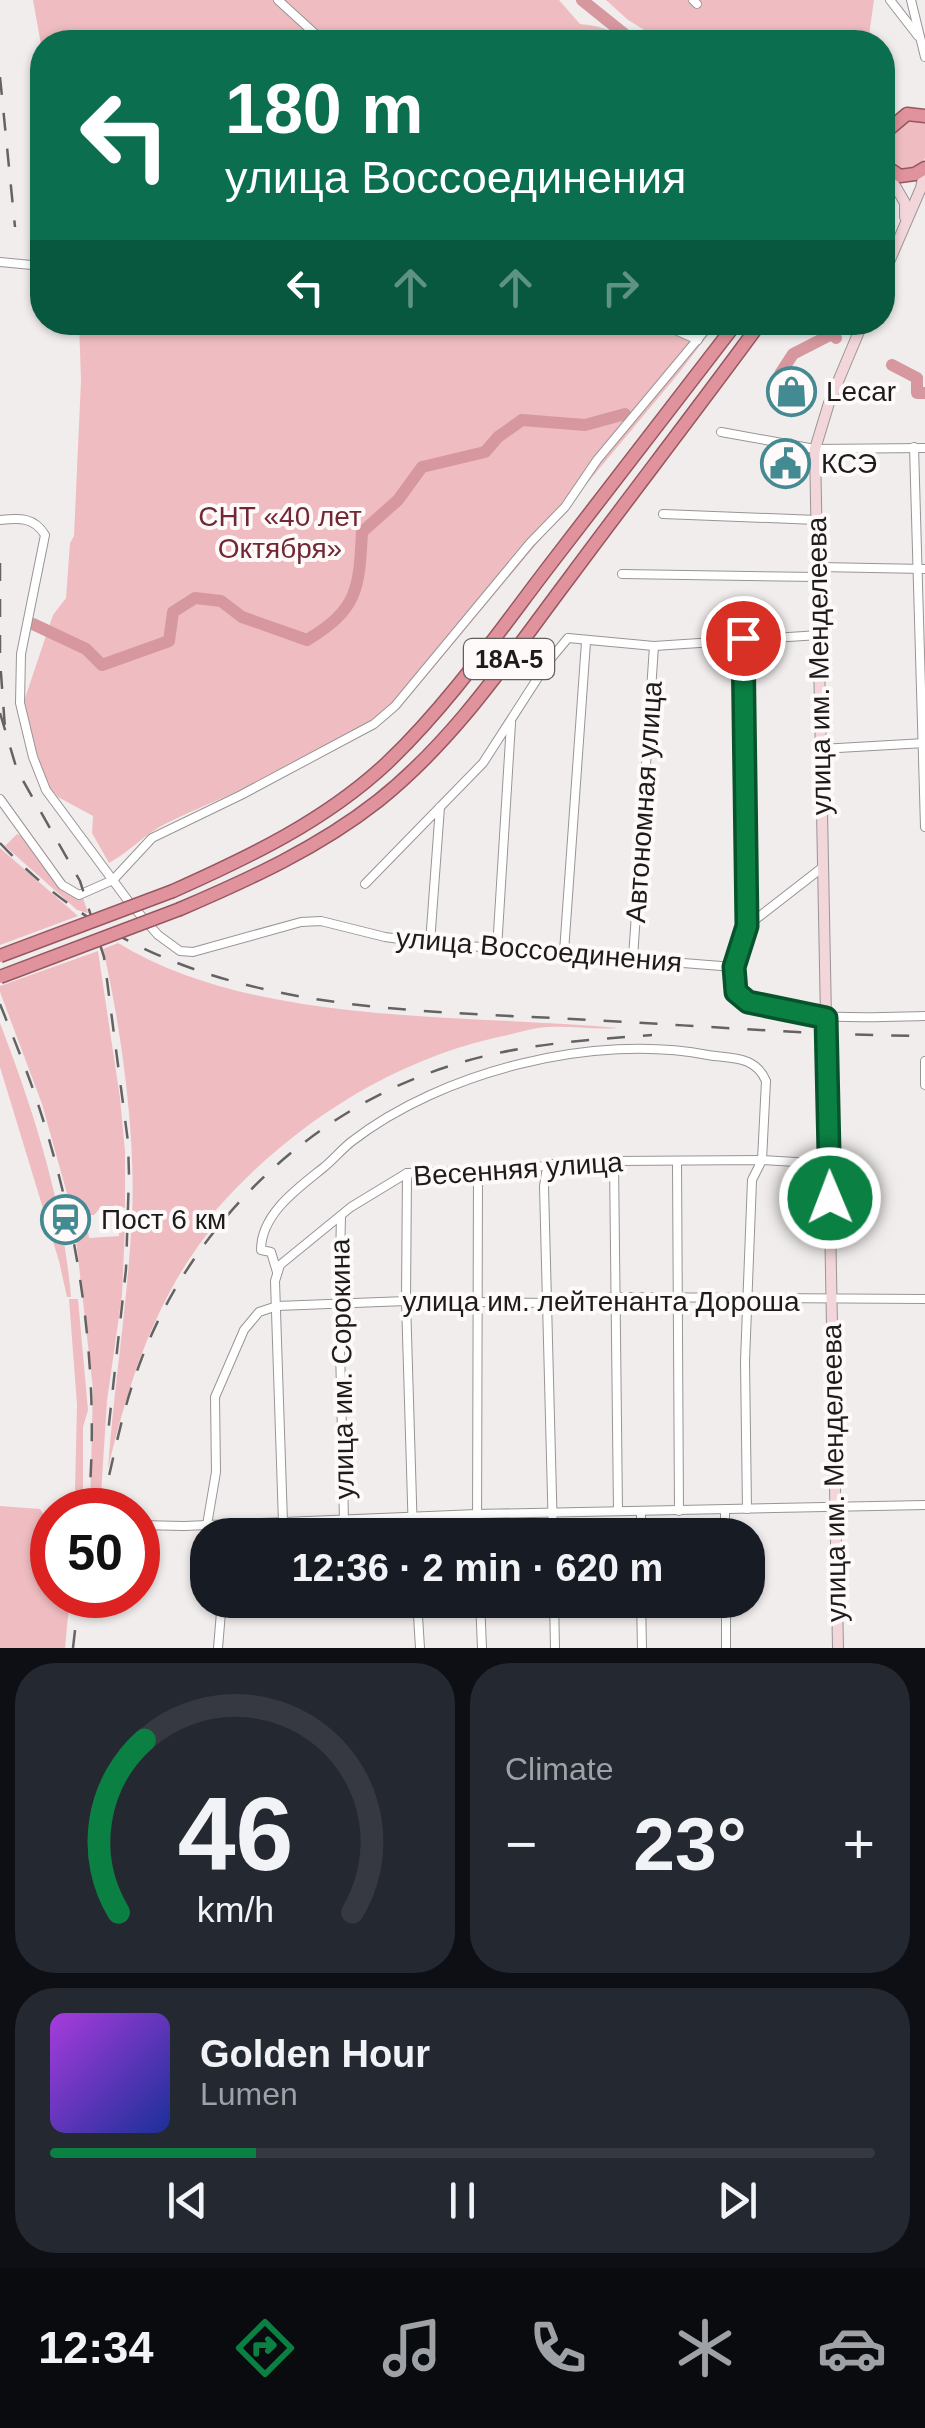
<!DOCTYPE html>
<meta charset="utf-8">
<style>
:root{--surface:#171b24;--page:#242831;--text:#f1f3f6;--muted:#9ea1a6;--line:#363941;--accent:#0b8043}
body{margin:0;font-family:Helvetica,sans-serif;background:var(--page);color:var(--text);height:100vh;display:flex;flex-direction:column;font-size:38px;white-space:nowrap}
*{box-sizing:border-box;margin:0}
p{font-size:32px;color:var(--muted)}
.icon{flex:none;width:55px;height:55px;fill:none;stroke:currentColor;stroke-width:2;stroke-linecap:round;stroke-linejoin:round}
.map{position:relative;height:1648px;overflow:hidden}
.panel{display:flex;flex-direction:column;gap:15px;padding:15px;background:#0d0f14;flex:1}
.panel>*{flex:none}
.top-card{position:absolute;left:30px;top:30px;width:865px;height:305px;border-radius:40px;box-shadow:0 2px 8px #0004;background:#0b6e4f;color:#fff;overflow:hidden}
.speed{position:absolute;left:30px;top:1488px;display:flex;gap:20px;font-size:50px;font-weight:700;text-align:center}
.speed>*{display:grid;place-content:center;width:130px;height:130px;border-radius:50%;background:var(--surface);box-shadow:0 2px 8px #0004;line-height:1}
.speed .limit{border:15px solid #d22;background:#fff;color:#111}
.pin{position:absolute;display:grid;place-items:center;width:85px;height:85px;color:#fff;margin:-42px;border:5px solid #fff;border-radius:50%;box-shadow:0 2px 10px #0007}
.me{position:absolute;width:110px;margin:-55px;rotate:359deg;stroke-linejoin:round;filter:drop-shadow(0 0 8px #0008)}
.turn{display:flex;align-items:center;gap:35px;height:210px;padding:0 30px;font-size:45px}
.turn .icon{width:130px;height:130px;stroke-width:2.5}
.turn b{display:block;font-size:70px;line-height:85px}
.lanes{display:flex;align-items:center;height:95px;padding:0 30px;background:#0003;justify-content:center;gap:50px;direction:ltr}
.lanes .off{opacity:.35}
.big{font-size:75px;font-weight:700;line-height:1.1}
.panel .card{flex:1;display:flex;flex-direction:column;justify-content:center;gap:15px;min-width:0;padding:0 35px;border-radius:40px;background:var(--page)}
.panel .dial{align-items:center;gap:0}
.dial svg{height:260px;overflow:visible;fill:none;stroke:var(--line);stroke-width:7;stroke-linecap:round;text-anchor:middle}
.dial text{fill:var(--text);stroke:none}
.song{display:flex;align-items:center;gap:30px}
.cover{width:120px;height:120px;border-radius:15px;background:linear-gradient(135deg,hsl(280 70% 55%),hsl(230 70% 35%))}
.played{height:10px;border-radius:5px;background:linear-gradient(90deg,var(--accent) 25%,var(--line) 25%)}
.keys{display:flex;justify-content:space-around;direction:ltr}
.heat{display:flex;justify-content:space-between;align-items:center;font-size:55px;direction:ltr}
.panel .tiles{flex:1;display:grid;gap:15px;grid-template-columns:1fr 1fr}
.card:last-child{grid-column:span 2}
.trip{position:absolute;left:190px;top:1518px;width:575px;height:100px;border-radius:40px;background:var(--surface);box-shadow:0 2px 8px #0004;font-weight:700;line-height:100px;text-align:center}
.tab-bar{display:flex;height:160px;justify-content:space-around;align-items:center;background:#090b0e;color:var(--muted)}
.tab-bar .icon{width:70px;height:70px}
.tab-bar .current{color:var(--accent)}
.tab-bar b{font-size:45px;color:var(--text)}
.map>svg:first-child{display:block}
.green{fill:#efbdc1}
.lines{fill:none;stroke-linecap:round;stroke-linejoin:round}
.river{stroke:#d6989e;stroke-width:12}
.minor-casing{stroke:#999595;stroke-width:10}
.secondary-casing{stroke:#999595;stroke-width:12}
.trunk-casing{stroke:#97575f;stroke-width:15}
.minor{stroke:#fff;stroke-width:8}
.secondary{stroke:#f3d6da;stroke-width:10}
.trunk{stroke:#e0939c;stroke-width:12}
.rail{stroke:#646262;stroke-width:2.5;stroke-dasharray:18 18;stroke-linecap:butt}
.secondary-bridge-casing{stroke:#999595;stroke-width:12;stroke-linecap:butt}
.trunk-bridge-casing{stroke:#97575f;stroke-width:15;stroke-linecap:butt}
.secondary-bridge{stroke:#f3d6da;stroke-width:10}
.trunk-bridge{stroke:#e0939c;stroke-width:12}
.route-casing{stroke:#07532c;stroke-width:25}
.route{stroke:#0b8043;stroke-width:18}
.labels{text-anchor:middle;dominant-baseline:central;stroke-width:8;stroke-linejoin:round;paint-order:stroke}
.shield{fill:#fffafa;stroke:#615e5e;stroke-width:2.5}
.shield-label{font-size:25px;font-weight:bold;fill:#1d1b1b}
.poi-label{font-size:28px;fill:#1d1b1b;stroke:#fffafa;text-anchor:start}
.park-label{font-size:28px;fill:#712734;stroke:#fffafa}
.street-label{font-size:28px;fill:#1d1b1b;stroke:#fffafa}
</style>
<div class="map">
<svg width="925" height="1648" viewBox="0 0 925 1648">
<rect width="100%" height="100%" fill="#f1eded"/>
<g class="green">
<path d="M33,0H559L580,24C599,26 610,28 624,42H42V50Z"/>
<path d="M606,0H874L868,42H664L628,20Z"/>
<path d="M925,118V158L919,168L900,171C866,143 891,122 925,118Z"/>
<path d="M79,323H717L679,373L399,709C328,762 244,785 165,824C145,834 129,852 109,863L92,833L93,816L58,797L50,788L37,756L24,701L53,615L66,598L70,543L74,536L81,380Z"/>
<path d="M17,834L23,837L65,891L83,898L88,913L77,910L5,846Z"/>
<path d="M0,848L78,916L0,945Z"/>
<path d="M118,943C257,1027 459,1013 618,1028C594,1030 573,1026 549,1027C537,1027 524,1031 512,1034C397,1056 291,1124 215,1211L218,1221C158,1290 129,1380 108,1469C114,1384 128,1301 132,1216C136,1136 121,1027 103,949Z"/>
<path d="M98,951L120,1098L125,1151V1208L115,1205L117,1217L108,1207L102,1206L94,1215H89L88,1206L86,1215H73L42,1104L0,992V986Z"/>
<path d="M0,1023C34,1112 63,1202 71,1297H67L59,1261L0,1067Z"/>
<path d="M86,1218L89,1238L119,1236V1226L125,1228L122,1295L107,1401L100,1510H90L93,1389L74,1222Z"/>
<path d="M69,1299H78L88,1410L83,1427V1491L77,1493L75,1489L77,1405Z"/>
<path d="M0,1506L40,1509L44,1515V1531H52V1595H70L65,1648H0Z"/>
</g>
<g class="lines">
<g class="river">
<path d="M582,0L628,37L641,42"/>
<path d="M819,322L836,338"/>
<path d="M892,365L917,378V393H925"/>
<path d="M780,374L793,354L832,334"/>
<path d="M33,624L86,649L102,665L169,641L173,612L195,598L221,601L242,617L307,640C358,609 359,590 362,532L398,500L422,467L485,452L498,437L522,420L585,425L625,414"/>
</g>
<defs>
<g id="minor">
<path d="M278,0L324,42"/>
<path d="M693,0L697,4"/>
<path d="M890,0L918,36"/>
<path d="M911,0L925,57"/>
<path d="M0,262L42,266"/>
<path d="M544,322L582,327L671,328L698,340"/>
<path d="M721,432L815,449L925,448"/>
<path d="M914,447L925,827"/>
<path d="M663,514L817,520"/>
<path d="M0,520C20,518 34,517 45,535L21,654L20,703L33,757L46,790L129,902L158,935L180,951L193,952L301,922L321,921L385,937L430,943L734,967"/>
<path d="M818,567L925,569"/>
<path d="M622,574L818,577"/>
<path d="M743,638L747,926L734,967L736,992C780,1024 872,1017 925,1016"/>
<path d="M821,749L925,743"/>
<path d="M0,799L62,885L79,895L113,880L152,838L241,795L374,724L395,706L530,543L565,507L597,460L712,322"/>
<path d="M365,884L483,763L548,662L568,638L654,646L819,635"/>
<path d="M747,926L823,867"/>
<path d="M430,943L440,807"/>
<path d="M497,949L511,723"/>
<path d="M564,952L586,642"/>
<path d="M633,958L654,646"/>
<path d="M925,1061V1085"/>
<path d="M614,1161L618,1511"/>
<path d="M677,1162L679,1511"/>
<path d="M552,1164L546,1173L544,1186L553,1535"/>
<path d="M407,1173L406,1301L413,1535"/>
<path d="M341,1216L339,1304L344,1521"/>
<path d="M277,1272L271,1252L261,1250C261,1214 298,1188 323,1168C333,1160 341,1150 351,1142C442,1071 595,1033 708,1055C731,1059 755,1055 766,1081L762,1160L752,1180L745,1361L747,1509"/>
<path d="M113,1510L115,1503"/>
<path d="M725,1510V1535"/>
<path d="M641,1511V1535"/>
<path d="M283,1523L275,1281L280,1265L351,1207L407,1173L478,1171L614,1161L762,1160L829,1164"/>
<path d="M138,1525L184,1526L477,1514L925,1505"/>
<path d="M207,1525L216,1472L215,1397L244,1330L259,1312L277,1306L406,1301L545,1303L615,1297L925,1299"/>
<path d="M477,1535L478,1171"/>
<path d="M417,1600L420,1648"/>
<path d="M480,1600L482,1648"/>
<path d="M554,1600L555,1648"/>
<path d="M641,1600L642,1648"/>
<path d="M726,1600V1648"/>
<path d="M218,1648L222,1600"/>
</g>
<g id="secondary">
<path d="M883,165L905,203V217"/>
<path d="M882,278L921,188L925,168"/>
<path d="M826,1018L815,449L829,403L863,322"/>
<path d="M827,1058L838,1648"/>
</g>
<g id="trunk">
<path d="M882,135L907,114L925,116"/>
<path d="M882,164L900,176L915,174L925,168"/>
<path d="M173,891C249,857 325,821 387,763C451,702 502,627 556,557C616,479 677,401 737,322"/>
<path d="M180,909C250,879 318,848 378,801C456,739 511,655 570,577C633,492 698,408 761,322"/>
</g>
</defs>
<use href="#minor" class="minor-casing"/>
<use href="#secondary" class="secondary-casing"/>
<use href="#trunk" class="trunk-casing"/>
<use href="#minor" class="minor"/>
<use href="#secondary" class="secondary"/>
<use href="#trunk" class="trunk"/>
<g class="rail">
<path d="M0,77L15,227"/>
<path d="M0,563V660L5,728"/>
<path d="M0,713L17,770L80,881L104,957L128,1142L129,1175L126,1269L107,1442"/>
<path d="M0,843C161,1015 374,1008 592,1020C703,1026 814,1035 925,1036"/>
<path d="M0,1004C13,1037 27,1070 38,1104C80,1231 101,1376 88,1510"/>
<path d="M101,1510C112,1466 120,1420 135,1377C184,1231 308,1108 456,1064C520,1044 586,1040 652,1035"/>
<path d="M73,1648L79,1595"/>
</g>
<defs>
<path id="secondary-bridge" d="M826,1018L827,1058"/>
<g id="trunk-bridge">
<path d="M0,956L173,891"/>
<path d="M0,977L180,909"/>
</g>
</defs>
<use href="#secondary-bridge" class="secondary-bridge-casing"/>
<use href="#trunk-bridge" class="trunk-bridge-casing"/>
<use href="#secondary-bridge" class="secondary-bridge"/>
<use href="#trunk-bridge" class="trunk-bridge"/>
</g>
<g class="lines">
<defs>
<path id="route" d="M743,638L747,926L734,967L736,992L748,1002L826,1018L830,1198"/>
</defs>
<use href="#route" class="route-casing"/>
<use href="#route" class="route"/>
</g>
<defs>
<symbol id="shop-ring" viewBox="-11 -11 22 22"><circle r="9.5" fill="#fffafa" stroke="#438a93" stroke-width="1.5"/><path d="M-5-2.5h2.3a2.7 3.5 0 0 1 5.4 0H5L5.5 6h-11ZM-1.5-2.5h3a1.5 2.3 0 0 0-3 0Z" fill="#438a93"/></symbol>
<symbol id="civic-ring" viewBox="-11 -11 22 22"><circle r="9.5" fill="#fffafa" stroke="#438a93" stroke-width="1.5"/><path d="M-.6-6.5H3V-4.5H.6V-3L4-1V1h2V6H-6V1h2V-1L-.6-3ZM-1.2 2.5V6h2.4V2.5Z" fill="#438a93"/></symbol>
<symbol id="station-ring" viewBox="-11 -11 22 22"><circle r="9.5" fill="#fffafa" stroke="#438a93" stroke-width="1.5"/><path d="M-3-6H3Q5-6 5-4V2Q5 4 3 4L4.5 6H3L1.5 4h-3L-3 6H-4.5L-3 4Q-5 4-5 2V-4Q-5-6-3-6ZM-3.5-4v3h7v-3ZM-3.5 1v1.5H-2V1ZM2 1v1.5H3.5V1Z" fill="#438a93"/></symbol>
</defs>
<g fill-rule="evenodd">
<use href="#shop-ring" x="764" y="364" width="55" height="55"/>
<use href="#civic-ring" x="758" y="436" width="55" height="55"/>
<use href="#station-ring" x="38" y="1192" width="55" height="55"/>
</g>
<g class="labels">
<rect class="shield" x="464" y="639" width="90" height="40" rx="8"/>
<g class="shield-label">
<text x="509" y="659">18А-5</text>
</g>
<g class="poi-label">
<text x="826" y="391">Lecar</text>
<text x="821" y="463">КСЭ</text>
<text x="101" y="1219">Пост 6 км</text>
</g>
<g class="park-label">
<text x="280" y="516">СНТ «40 лет<tspan x="280" dy="32">Октября»</tspan></text>
</g>
<g class="street-label">
<text transform="translate(819 666) rotate(-91)">улица им. Менделеева</text>
<text transform="translate(644 802) rotate(-86)">Автономная улица</text>
<text transform="translate(539 950) rotate(5)">улица Воссоединения</text>
<text transform="translate(518 1169) rotate(-4)">Весенняя улица</text>
<text x="601" y="1301">улица им. лейтенанта Дороша</text>
<text transform="translate(342 1369) rotate(-91)">улица им. Сорокина</text>
<text transform="translate(834 1473) rotate(-91)">улица им. Менделеева</text>
</g>
</g>
</svg>
<div class="speed"><div class="limit">50</div></div>
<div class="pin" style="left:743px;top:638px;background:#d93025"><svg class="icon" aria-label="arrive" viewBox="0 0 24 24"><path d="M6 21V4h12l-3 4 3 4H6"/></svg></div>
<svg class="me" style="left:830px;top:1198px" viewBox="-20 -20 40 40"><circle r="17" fill="#0b8043" stroke="#fff" stroke-width="3"/><path d="M0-11L8 9 0 5-8 9z" fill="#fff"/></svg>
<div class="trip">12:36 · 2 min · 620 m</div>
<div class="top-card">
<div class="turn"><svg class="icon" aria-label="left" viewBox="0 0 24 24"><path d="M17 20v-9H6M10 6l-5 5 5 5"/></svg><div><b>180 m</b>улица Воссоединения</div></div>
<div class="lanes"><svg class="icon" aria-label="left" viewBox="0 0 24 24"><path d="M17 20v-9H6M10 6l-5 5 5 5"/></svg><svg class="icon off" aria-label="ahead" viewBox="0 0 24 24"><path d="M12 20V5M6 11l6-6 6 6"/></svg><svg class="icon off" aria-label="ahead" viewBox="0 0 24 24"><path d="M12 20V5M6 11l6-6 6 6"/></svg><svg class="icon off" aria-label="right" viewBox="0 0 24 24"><path d="M7 20v-9h11M14 6l5 5-5 5"/></svg></div>
</div>
</div>
<section class="panel">
<div class="tiles">
<div class="card dial"><svg viewBox="0 0 100 80">
<path d="M14 69A42 42 0 1 1 86 69"/>
<path d="M14 69A42 42 0 0 1 22 16" stroke="#0b8043"/>
<text x="50" y="56" font-size="32" font-weight="700">46</text>
<text x="50" y="72" font-size="11">km/h</text>
</svg></div>
<div class="card"><p>Climate</p>
<div class="heat"><a>−</a><b class="big">23°</b><a>+</a></div>
</div>
<div class="card">
<div class="song"><i class="cover"></i><div><b>Golden Hour</b><p>Lumen</p></div></div>
<div class="played"></div>
<div class="keys"><svg class="icon" aria-label="previous" viewBox="0 0 24 24"><path d="M18 5L8 12l10 7zM5 5v14"/></svg><svg class="icon" aria-label="pause" viewBox="0 0 24 24"><path d="M8 5v14M16 5v14"/></svg><svg class="icon" aria-label="next" viewBox="0 0 24 24"><path d="M6 5l10 7-10 7zM19 5v14"/></svg></div>
</div>
</div>
</section>
<nav class="tab-bar">
<b>12:34</b>
<svg class="icon current" aria-label="directions" viewBox="0 0 24 24"><path d="M12 3l9 9-9 9-9-9zM9 14v-3h6M13 9l2 2-2 2"/></svg>
<svg class="icon" aria-label="music" viewBox="0 0 24 24"><path d="M9 18V5l10-2v13"/><circle cx="6" cy="18" r="3"/><circle cx="16" cy="16" r="3"/></svg>
<svg class="icon" aria-label="phone" viewBox="0 0 24 24"><path d="M5 4h4l2 5-3 2q2 4 5 5l2-3 5 2v4C11 20 4 13 5 4z"/></svg>
<svg class="icon" aria-label="climate" viewBox="0 0 24 24"><path d="M12 3v18M4 7l16 10M4 17L20 7"/></svg>
<svg class="icon" aria-label="car" viewBox="0 0 24 24"><path d="M5 17H2v-5l4-1 3-4h7l3 4 3 1v5h-3M9 17h6M6 11h13"/><circle cx="7" cy="17" r="2"/><circle cx="17" cy="17" r="2"/></svg>
</nav>
